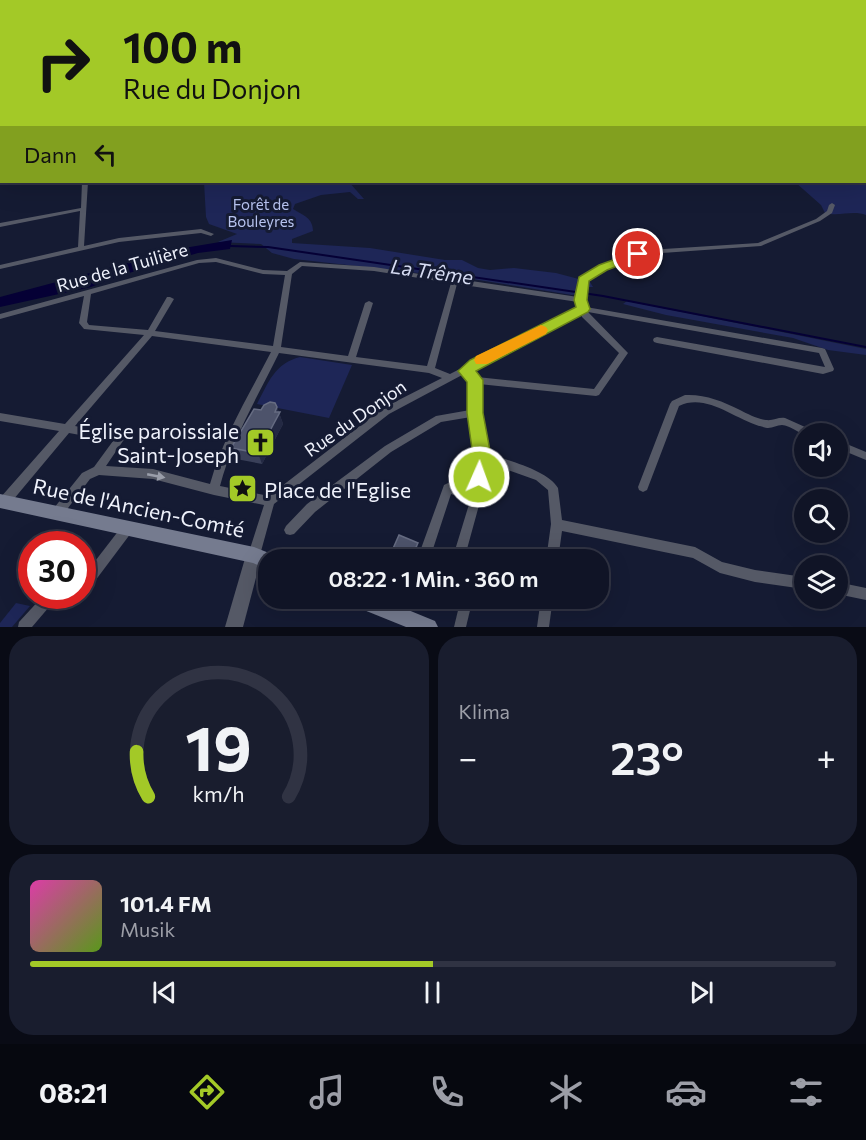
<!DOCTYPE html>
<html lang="de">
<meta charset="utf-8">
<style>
:root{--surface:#101426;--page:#191d2e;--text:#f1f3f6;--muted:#9c9ea7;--line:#303343;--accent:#a3c927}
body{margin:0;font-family:Commissioner,sans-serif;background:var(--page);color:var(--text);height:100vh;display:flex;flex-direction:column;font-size:22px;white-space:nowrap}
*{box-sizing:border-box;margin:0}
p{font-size:20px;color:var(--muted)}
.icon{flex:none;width:33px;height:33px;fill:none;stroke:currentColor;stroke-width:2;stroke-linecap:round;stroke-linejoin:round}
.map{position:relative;height:627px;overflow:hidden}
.sheet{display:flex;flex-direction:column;gap:9px;padding:9px;background:#090b15;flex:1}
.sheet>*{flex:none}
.hud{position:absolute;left:0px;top:0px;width:867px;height:183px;box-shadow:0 6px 24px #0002,0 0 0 2px var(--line);background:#a3c927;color:#111;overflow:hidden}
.fabs{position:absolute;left:794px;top:423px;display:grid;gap:12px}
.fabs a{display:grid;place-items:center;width:54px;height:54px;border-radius:50%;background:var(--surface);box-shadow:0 6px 24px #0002,0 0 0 2px var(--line);font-size:30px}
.speed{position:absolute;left:18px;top:531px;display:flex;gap:12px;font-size:30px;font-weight:700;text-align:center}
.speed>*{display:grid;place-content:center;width:78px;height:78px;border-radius:50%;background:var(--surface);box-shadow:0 6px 24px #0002,0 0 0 2px var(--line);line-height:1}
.speed .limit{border:9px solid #d22;background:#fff;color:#111}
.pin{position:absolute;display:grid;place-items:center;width:51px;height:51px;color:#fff;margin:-26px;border:3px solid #fff;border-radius:50%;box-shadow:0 2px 6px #0007}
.me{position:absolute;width:66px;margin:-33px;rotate:2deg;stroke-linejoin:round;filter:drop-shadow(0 0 4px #0008)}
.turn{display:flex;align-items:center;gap:21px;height:126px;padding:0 24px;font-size:27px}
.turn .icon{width:78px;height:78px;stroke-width:2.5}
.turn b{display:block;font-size:42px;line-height:51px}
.then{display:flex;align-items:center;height:57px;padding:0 24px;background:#0003;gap:12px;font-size:22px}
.big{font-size:45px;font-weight:600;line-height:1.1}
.sheet .card{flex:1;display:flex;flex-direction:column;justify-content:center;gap:9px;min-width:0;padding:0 21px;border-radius:24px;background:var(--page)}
.sheet .dial{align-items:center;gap:0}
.dial svg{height:156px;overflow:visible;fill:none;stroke:var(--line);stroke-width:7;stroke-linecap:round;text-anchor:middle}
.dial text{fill:var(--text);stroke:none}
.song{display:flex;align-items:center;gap:18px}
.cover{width:72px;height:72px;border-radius:9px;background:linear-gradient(135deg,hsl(320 70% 55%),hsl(90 70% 35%))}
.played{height:6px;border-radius:3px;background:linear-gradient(90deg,var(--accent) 50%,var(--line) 50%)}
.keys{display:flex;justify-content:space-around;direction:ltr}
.heat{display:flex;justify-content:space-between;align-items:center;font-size:33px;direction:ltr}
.sheet .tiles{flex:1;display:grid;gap:9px;grid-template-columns:1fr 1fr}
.card:last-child{grid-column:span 2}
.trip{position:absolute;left:258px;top:549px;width:351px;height:60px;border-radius:24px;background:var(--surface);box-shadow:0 6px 24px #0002,0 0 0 2px var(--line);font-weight:600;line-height:60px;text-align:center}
.menu{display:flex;height:96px;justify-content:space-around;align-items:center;background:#06080f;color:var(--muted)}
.menu .icon{width:42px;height:42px}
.menu .current{color:var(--accent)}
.menu b{font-size:27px;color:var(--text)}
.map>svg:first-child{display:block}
.green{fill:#1e2657}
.water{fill:#050035}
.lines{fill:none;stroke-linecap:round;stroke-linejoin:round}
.stream{stroke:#050035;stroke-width:2}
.minor{fill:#555966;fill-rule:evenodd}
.tertiary{fill:#555966;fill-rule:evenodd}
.secondary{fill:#757b8f;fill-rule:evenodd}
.wall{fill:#3a4059}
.shaded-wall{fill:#232943}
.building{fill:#4d536b;stroke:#666c82;stroke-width:1.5}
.oneway{fill:#9a9eaa}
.route{fill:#a3c927;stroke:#6a8319;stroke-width:1.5}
.slow{fill:#f59e0b}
.labels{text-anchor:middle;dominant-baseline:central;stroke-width:6;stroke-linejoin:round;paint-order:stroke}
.far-park-label{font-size:15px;fill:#b7c3ef;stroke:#151b33}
.street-label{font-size:18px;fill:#eff2fc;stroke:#151b33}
.water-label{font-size:20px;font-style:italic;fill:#d5dbf2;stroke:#151b33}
.near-poi-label{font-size:21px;fill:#eff2fc;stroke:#151b33;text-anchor:end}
.near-street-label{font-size:21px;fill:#eff2fc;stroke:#151b33}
</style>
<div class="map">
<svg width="866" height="627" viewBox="0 0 866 627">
<rect width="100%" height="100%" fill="#151b33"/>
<g class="green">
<path d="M866,73V215C852,210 839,217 825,213L821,205L795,182H866Z"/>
<path d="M204,182H349L364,199H358L350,192L321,195L295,204L293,209C303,215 313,218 313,231L292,239V243L370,248L445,260H462L478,268L490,270L514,268L556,273L590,282L593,287H578V294L572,295L472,279L294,259L272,253L261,244L218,242L237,234L209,224L206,217Z"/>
<path d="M627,301L866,349V355L828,350L793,338L666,315L623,304Z"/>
<path d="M300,357L352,365L329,418L257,404C268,383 275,363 300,357Z"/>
<path d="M16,603L30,606L12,627H0V623Z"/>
</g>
<path class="water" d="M232,240L230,249L198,253L122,275L91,287L0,307V297L184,248Z"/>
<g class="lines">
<path class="stream" d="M230,246L268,247L603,296L866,347"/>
<g class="minor">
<rect x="0" y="87" width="2" height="2"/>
<rect x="0" y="100" width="2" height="3"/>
<rect x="0" y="140" width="2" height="4"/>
<path d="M82,182H88L84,246L119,238L201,229L214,234L211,236L201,233L119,242L0,269V265L78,247L80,211L0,227V223L81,208Z"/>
<path d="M832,203L835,205L832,213L820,221L761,246L648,254L619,262L586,280L585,300L586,307L822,348L825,349L826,351L834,369L833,371L823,374L657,343L654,342L653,340L654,338L657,337L825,367L819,353L588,312L628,353L599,395L596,396L479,384L480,413L487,453C506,460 548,470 558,488L562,520L695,547L722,562L755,570L804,577V589L755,582L720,573L693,558L562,531L558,560H546L551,524L548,490L536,480L486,462L481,498L464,560H452L470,501L451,494L431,555L434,560H419L418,557L444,485L448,483L472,492L477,456L471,417L441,422L391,452L315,512L294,534L290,535L286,534L284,530L286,526L307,504L385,446L436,416L470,410L471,381L464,374L389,414L274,504L260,555L258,559L254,561L250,559L248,555L264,505L214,495L153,479L99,475L90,479L62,516L58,517L54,516L53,512L54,508L82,473L94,467L113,441L69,433L8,506L4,507L0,505V498L59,431L0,421V413L65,424L144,335L84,329L79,323L84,296L0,319V314L197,260L216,258L263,270L287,271L300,262L374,267L452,279L455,278L458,279L578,297L581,278L615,260L648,250L758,243L816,219L827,211L829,205ZM216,262L263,274L285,275L273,346L155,331L174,299L170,297H167L148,330L89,325L87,322L91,294L199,263ZM302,266L374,271L451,283L427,366L356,357L373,303L369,301L365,303L348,356L281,347L292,274ZM457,284L578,302L579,308L450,374L435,368ZM581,313L582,317L619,353L594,389L477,377L471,371ZM152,336L271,352C249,395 223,437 210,484L153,469L106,466L123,441L125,438L123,435L75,426ZM279,353L429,373L442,378L383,408L269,496L220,486C232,439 258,396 279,353Z"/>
<path d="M685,395C705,394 722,401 740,410C748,414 757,419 766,420C773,421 778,417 785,418L814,431L816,434H804V435C798,432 790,426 782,425C777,425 773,428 768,428C767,428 760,426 759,426C733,418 706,393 679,406L647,490L643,492L639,490L638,487L670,404L672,401Z"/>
<path d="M837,440L866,452V460L837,448Z"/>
<path d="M127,524L131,525L133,529L131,533L86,593L82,595V578L123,525Z"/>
<path d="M837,582L866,588V600L837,594Z"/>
<path d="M43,596H57L55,600L32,627H18L19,622Z"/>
<path d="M461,598H473L466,627H454Z"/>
<path d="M541,598H553L549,627H537Z"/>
</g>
<path class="tertiary" d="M254,547L260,549L262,555L243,627H225L246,555L248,549Z"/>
<g class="secondary">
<path d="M0,494L254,547L274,555L276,560H268V569L253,563L0,508Z"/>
<path d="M347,598H379L435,621L438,627H406L349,604Z"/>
</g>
</g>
<path class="wall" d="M277,407L283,424L262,464L236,459L231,448L261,410Z"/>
<g class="shaded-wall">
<path d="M277,407L283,424L262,464L258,453Z"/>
<path d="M418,543V550L414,560H410Z"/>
</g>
<g class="building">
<path d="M270,402L275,403L277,407L275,412H280L258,453L231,448L254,409L261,410L264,405Z"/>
<path d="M399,535L418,543L410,560H388Z"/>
</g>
<defs><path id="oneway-solid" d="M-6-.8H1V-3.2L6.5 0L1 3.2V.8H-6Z" transform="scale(1.5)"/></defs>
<use class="oneway" href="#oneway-solid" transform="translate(156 476) rotate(11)"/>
<linearGradient id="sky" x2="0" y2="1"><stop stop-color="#0c0f1c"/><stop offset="0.45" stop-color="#353f5b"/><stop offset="1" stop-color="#353f5b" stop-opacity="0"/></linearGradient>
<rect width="866" height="161" fill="url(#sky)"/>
<path class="route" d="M638,251L642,252V257L607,270L589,281L587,300L590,309L588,312L476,371L483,380V413L491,456L485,483L479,485L472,483L469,477L473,456L467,413V382L458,371L470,360L576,307L574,300L579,277L599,265Z"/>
<path class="slow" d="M541,325L546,327L548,330L546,334L487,364H476L474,360L476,356Z"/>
<defs>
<symbol id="church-square" viewBox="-11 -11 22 22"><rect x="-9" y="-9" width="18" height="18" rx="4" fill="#a3c927" stroke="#151b33"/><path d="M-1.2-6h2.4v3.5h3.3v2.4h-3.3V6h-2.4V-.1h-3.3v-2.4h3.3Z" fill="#111"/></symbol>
<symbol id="sight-square" viewBox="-11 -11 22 22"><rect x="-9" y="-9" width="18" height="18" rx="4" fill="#a3c927" stroke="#151b33"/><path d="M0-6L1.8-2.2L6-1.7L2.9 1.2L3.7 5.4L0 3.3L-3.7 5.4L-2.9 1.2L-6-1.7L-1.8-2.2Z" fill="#111"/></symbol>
</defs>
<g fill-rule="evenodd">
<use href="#church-square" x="244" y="426" width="33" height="33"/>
<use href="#sight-square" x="226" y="472" width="33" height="33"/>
</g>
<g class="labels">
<g class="far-park-label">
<text x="261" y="204">Forêt de<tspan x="261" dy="17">Bouleyres</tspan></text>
</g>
<g class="street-label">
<text transform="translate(122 267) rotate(-16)">Rue de la Tuilière</text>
<text transform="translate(355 418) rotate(-35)">Rue du Donjon</text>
</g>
<g class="water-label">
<text transform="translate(432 271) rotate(8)">La Trême</text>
</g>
<g class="near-poi-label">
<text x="239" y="430">Église paroissiale<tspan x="239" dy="24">Saint-Joseph</tspan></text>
<text x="264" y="489" text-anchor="start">Place de l'Eglise</text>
</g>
<g class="near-street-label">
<text transform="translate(139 507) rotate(12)">Rue de l'Ancien-Comté</text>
</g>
</g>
</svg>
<div class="fabs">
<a><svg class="icon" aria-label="sound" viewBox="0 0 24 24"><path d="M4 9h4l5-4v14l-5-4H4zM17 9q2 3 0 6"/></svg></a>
<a><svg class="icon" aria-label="search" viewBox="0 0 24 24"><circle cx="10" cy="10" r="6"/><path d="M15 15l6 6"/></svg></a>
<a><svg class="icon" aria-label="layers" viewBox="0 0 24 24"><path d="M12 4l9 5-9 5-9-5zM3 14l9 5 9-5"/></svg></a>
</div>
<div class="speed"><div class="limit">30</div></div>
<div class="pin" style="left:638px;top:254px;background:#d93025"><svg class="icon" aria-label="arrive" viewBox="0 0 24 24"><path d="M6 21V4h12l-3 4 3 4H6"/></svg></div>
<svg class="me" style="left:479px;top:477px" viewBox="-20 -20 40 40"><circle r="17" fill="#a3c927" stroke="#fff" stroke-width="3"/><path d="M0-11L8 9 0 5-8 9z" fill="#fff"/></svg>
<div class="trip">08:22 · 1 Min. · 360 m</div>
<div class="hud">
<div class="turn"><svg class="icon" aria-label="right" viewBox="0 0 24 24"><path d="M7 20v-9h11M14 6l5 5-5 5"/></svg><div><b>100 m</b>Rue du Donjon</div></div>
<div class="then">Dann<svg class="icon" aria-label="left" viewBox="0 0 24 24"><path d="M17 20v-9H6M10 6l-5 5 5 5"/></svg></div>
</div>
</div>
<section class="sheet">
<div class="tiles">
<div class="card dial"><svg viewBox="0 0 100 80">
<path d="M14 69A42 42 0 1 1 86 69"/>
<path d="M14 69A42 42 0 0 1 8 46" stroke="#a3c927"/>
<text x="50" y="56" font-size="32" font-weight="700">19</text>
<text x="50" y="72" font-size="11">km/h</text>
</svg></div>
<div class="card"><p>Klima</p>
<div class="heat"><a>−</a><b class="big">23°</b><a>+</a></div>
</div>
<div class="card">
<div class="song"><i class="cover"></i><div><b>101.4 FM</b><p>Musik</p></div></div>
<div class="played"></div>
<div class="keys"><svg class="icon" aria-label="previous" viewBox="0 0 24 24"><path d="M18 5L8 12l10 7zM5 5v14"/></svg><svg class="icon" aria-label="pause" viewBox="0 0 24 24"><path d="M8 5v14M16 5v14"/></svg><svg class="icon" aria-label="next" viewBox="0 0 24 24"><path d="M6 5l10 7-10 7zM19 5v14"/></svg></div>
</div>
</div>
</section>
<nav class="menu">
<b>08:21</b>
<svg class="icon current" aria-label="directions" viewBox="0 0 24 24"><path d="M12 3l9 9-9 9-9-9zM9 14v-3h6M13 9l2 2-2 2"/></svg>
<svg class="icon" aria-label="music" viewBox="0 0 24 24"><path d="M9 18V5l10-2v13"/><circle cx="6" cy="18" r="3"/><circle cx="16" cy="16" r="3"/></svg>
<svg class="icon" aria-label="phone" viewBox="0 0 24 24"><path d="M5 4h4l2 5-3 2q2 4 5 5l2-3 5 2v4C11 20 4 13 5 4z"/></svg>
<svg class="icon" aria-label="climate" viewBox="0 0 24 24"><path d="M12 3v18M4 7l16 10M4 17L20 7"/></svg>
<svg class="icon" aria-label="car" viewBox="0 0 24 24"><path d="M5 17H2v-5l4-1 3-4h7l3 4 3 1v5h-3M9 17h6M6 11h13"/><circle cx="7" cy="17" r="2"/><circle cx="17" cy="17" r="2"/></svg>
<svg class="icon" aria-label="filters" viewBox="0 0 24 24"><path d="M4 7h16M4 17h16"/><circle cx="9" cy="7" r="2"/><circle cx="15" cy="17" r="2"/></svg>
</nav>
